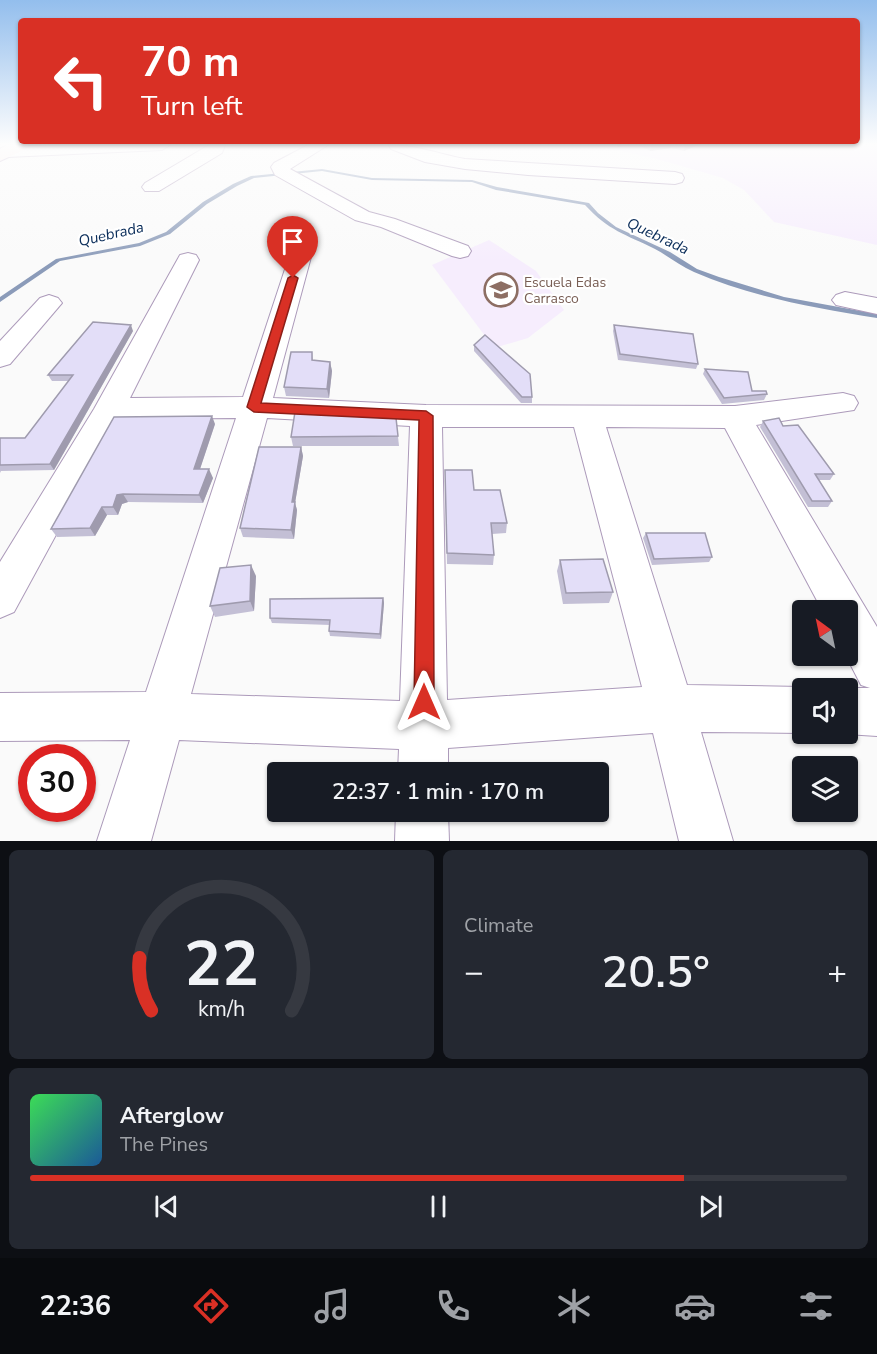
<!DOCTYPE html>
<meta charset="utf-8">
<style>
:root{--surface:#171b24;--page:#242831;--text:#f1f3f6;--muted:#9ea1a6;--line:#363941;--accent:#d93025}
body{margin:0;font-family:"Nunito Sans",sans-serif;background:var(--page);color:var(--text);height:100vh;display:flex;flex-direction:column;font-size:22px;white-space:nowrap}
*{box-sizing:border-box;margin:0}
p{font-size:20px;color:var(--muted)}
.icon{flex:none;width:33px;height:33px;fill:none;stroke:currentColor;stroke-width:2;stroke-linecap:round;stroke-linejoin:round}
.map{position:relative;height:841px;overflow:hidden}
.panel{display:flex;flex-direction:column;gap:9px;padding:9px;background:#0d0f14;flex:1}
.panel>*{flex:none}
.hud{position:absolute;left:18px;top:18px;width:842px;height:126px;border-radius:6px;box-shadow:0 2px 4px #0004;background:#d93025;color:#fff;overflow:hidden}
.needle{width:39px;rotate:327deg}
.fabs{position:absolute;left:792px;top:600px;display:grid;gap:12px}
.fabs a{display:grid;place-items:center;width:66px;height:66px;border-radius:6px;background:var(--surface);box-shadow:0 2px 4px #0004;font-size:30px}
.speed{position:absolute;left:18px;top:744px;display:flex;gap:12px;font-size:30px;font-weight:700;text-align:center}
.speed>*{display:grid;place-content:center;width:78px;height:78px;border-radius:50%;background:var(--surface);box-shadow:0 2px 4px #0004;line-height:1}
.speed .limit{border:9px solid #d22;background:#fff;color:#111}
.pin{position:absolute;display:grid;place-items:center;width:51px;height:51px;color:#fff;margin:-62px -26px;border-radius:50% 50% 50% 0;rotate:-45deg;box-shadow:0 0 6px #0007}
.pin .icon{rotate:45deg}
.me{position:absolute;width:66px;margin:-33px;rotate:0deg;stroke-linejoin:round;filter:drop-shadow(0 0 4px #0008)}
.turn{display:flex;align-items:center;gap:21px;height:126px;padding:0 24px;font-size:27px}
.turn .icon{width:78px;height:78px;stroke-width:2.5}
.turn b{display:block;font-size:42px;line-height:51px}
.big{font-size:45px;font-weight:600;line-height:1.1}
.panel .card{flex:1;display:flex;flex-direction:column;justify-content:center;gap:9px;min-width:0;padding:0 21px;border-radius:9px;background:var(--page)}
.panel .dial{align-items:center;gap:0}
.dial svg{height:156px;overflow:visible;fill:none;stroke:var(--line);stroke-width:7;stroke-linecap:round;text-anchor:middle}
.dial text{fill:var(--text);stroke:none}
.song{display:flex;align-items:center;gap:18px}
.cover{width:72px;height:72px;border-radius:9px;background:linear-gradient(135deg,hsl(130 70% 55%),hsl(210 70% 35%))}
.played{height:6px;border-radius:3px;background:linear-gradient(90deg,var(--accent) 80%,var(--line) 80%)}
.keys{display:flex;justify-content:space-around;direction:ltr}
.heat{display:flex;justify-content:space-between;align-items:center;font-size:33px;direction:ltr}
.panel .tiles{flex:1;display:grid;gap:9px;grid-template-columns:1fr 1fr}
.card:last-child{grid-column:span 2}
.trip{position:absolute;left:267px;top:762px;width:342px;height:60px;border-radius:6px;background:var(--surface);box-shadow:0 2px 4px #0004;font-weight:600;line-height:60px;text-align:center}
.menu{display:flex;height:96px;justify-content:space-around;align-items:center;background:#090b0e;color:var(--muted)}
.menu .icon{width:42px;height:42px}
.menu .selected{color:var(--accent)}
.menu b{font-size:27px;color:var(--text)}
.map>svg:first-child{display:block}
.built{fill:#f6edfd}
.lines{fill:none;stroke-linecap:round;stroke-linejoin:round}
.stream{fill:#8b9bb9;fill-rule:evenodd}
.street-casing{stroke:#ac9aba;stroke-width:2}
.secondary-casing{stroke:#ac9aba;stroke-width:2}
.street{fill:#fff;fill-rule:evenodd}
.secondary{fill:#feeeeb;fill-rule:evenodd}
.wall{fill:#c3bfd5}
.shaded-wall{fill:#9f9bae}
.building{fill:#e3def8;stroke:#9f9bae;stroke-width:1.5}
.route{fill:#d93025;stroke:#8d1f18;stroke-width:1.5}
.labels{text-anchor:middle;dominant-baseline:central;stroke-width:4.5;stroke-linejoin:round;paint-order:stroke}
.far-education-label{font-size:14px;fill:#785e54;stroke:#fff;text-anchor:start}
.far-water-label{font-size:15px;font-style:italic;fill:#082b58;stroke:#fff}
</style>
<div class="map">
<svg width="877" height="841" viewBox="0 0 877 841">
<rect width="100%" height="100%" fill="#fafafa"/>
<g class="built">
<path d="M593,145H877V245L774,222L744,190L723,178L657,159Z"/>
<path d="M489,240L536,271L564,310L528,338L494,348L432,265Z"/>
</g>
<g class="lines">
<path class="stream" d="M322,169L372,178L472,180L497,187L589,203L598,213L616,227L670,252L697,269L719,277L784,297L877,314V318C815,308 752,297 694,272C680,266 668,256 655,249C625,234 609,231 585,205L496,190L472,182L372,180L322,171L254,178L237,186L207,204L170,234L140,246L60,261L0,302V297L56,259L139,243L166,232L203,202L233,184L251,176Z"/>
<defs>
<g id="street">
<path d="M56,145H170L162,150L7,157L0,154L1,148L7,147Z"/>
<path d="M209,145H225L222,153L159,191H145L142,187L145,183Z"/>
<path d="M308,145H328L290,169L369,212L395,219L468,246L471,251L468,256L460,258L452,256L381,227L355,220L275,175L271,167L274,163Z"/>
<path d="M389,145C415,145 439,154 465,159L675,172L682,174L684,178L682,182L675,184L528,175L465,169L425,162L391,149Z"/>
<path d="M300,250L308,252L311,257L273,398L426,405L735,406L843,393L854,396L858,403L854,410L756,425L877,627V736L846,734H848V688H846H870L861,685L846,656L848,610H822L725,428L606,427L687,685L802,687L807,688H802V733L701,732L733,841H679L653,733L448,748V772H398L399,749L179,740L151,841H97L130,740L0,741V693L146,692L236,418L119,419L14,612L0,618V562L94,409L180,255L188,253L196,255L199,260L130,398L243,397L289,257L292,252ZM267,418L410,426L400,701L191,694ZM442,427H574L642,687L447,700Z"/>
<path d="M845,292L877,298V314L836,305L832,300L836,295Z"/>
<path d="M49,295L58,298L62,303L10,364L0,367V341L40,298Z"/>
<path d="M396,812H448L449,841H395Z"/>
</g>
<path id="secondary" d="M7,145H29L26,149L0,161V149Z"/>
</defs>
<use href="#street" class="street-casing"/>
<use href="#secondary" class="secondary-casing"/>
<use href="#street" class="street"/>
<use href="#secondary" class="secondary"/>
</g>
<g class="wall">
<path d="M638,145H698L684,151L671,148L650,151Z"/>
<path d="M614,325L698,364L696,369L618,360L613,331Z"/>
<path d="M133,331L54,470L1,471L0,473V438H25L69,381H52L48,375Z"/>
<path d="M474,345L532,397V403H521L474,351Z"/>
<path d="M312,352L313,360L330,362L332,371L329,398L286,396L284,387Z"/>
<path d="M705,369L752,391L767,394L764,400L722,404L703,374Z"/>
<path d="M396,418L399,446H293L291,437Z"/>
<path d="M763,421L783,426L834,474L830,480H819L832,501L828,507H808L760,427Z"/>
<path d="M215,424L200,469L213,478L203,503L128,502L122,504L118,515H107L95,536L57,537L51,529Z"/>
<path d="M301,447L303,456L295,503L297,510L294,539L243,537L240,528Z"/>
<path d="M445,470L474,490L507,523L506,533L492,534L494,555L493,565L447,564Z"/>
<path d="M646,533L712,557L709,562L652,565L643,538Z"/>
<path d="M560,560L613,592L609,603L563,604L557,571Z"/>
<path d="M256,576L254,611L215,617L210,606Z"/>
<path d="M383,598L384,603L381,639L330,636L329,631L330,625L272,623L270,618Z"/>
</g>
<g class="shaded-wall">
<path d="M617,145H633L617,147Z"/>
<path d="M651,145H671V148L650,151Z"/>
<path d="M685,145H698L684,151Z"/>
<path d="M131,325L133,331L54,470L50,464Z"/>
<path d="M330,362L332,371L329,398L327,389Z"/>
<path d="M212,416L215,424L197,478L194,469Z"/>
<path d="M301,447L303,456L295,503L297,510L294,539L291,530L292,502Z"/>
<path d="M209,469L213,478L203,503L199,495Z"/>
<path d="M123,494L128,502L122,504L118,515L113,507L117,495Z"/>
<path d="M102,507L107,515L95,536L90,528Z"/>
<path d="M251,565L256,576L254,611L250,601Z"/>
<path d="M383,598L384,603L381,639L380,634Z"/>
</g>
<g class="building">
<path d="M93,322L131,325L50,464L0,465V438H25L73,375H48Z"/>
<path d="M614,325L693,334L698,364L620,354Z"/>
<path d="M485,335L530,374L532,397H522L474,345Z"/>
<path d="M291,352H312V360L330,362L327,389L284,387Z"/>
<path d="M705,369L748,372L752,391H766L767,394L724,398Z"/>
<path d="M295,412L396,418L398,436L291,437Z"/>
<path d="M212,416L194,469H209L199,495L123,494L117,495L113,507H102L90,528L51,529L114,417Z"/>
<path d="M779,418L783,426L798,425L834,474H815L832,501H812L763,421Z"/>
<path d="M259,447H301L292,502H295L291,530L240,528Z"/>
<path d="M445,470H472L474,490H500L507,523H491L494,555L447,553Z"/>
<path d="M646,533H705L712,557L654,559Z"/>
<path d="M603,559L613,592L566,593L560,560Z"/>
<path d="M251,565L250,601L210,606L220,568Z"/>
<path d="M383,598L380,634L329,631L330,620L270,618V599Z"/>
</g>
<linearGradient id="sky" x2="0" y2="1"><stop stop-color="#93beed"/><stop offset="0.55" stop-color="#fdfdfd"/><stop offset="1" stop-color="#fdfdfd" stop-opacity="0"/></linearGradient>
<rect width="877" height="262" fill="url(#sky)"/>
<path class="route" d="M293,275L298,278L261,403L426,411L433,416L434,702L431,709L424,712L417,709L414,702L419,420L254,412L247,407L288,278Z"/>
<defs>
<symbol id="school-ring" viewBox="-11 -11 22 22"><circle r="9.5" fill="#fff" stroke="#8d6e63" stroke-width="1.5"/><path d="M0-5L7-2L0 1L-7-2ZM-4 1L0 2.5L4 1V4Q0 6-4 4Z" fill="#8d6e63"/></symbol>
</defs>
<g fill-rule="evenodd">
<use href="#school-ring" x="482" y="271" width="38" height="38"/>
</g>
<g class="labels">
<g class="far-education-label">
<text x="524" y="282">Escuela Edas<tspan x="524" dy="16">Carrasco</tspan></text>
</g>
<g class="far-water-label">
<text transform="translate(111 234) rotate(-13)">Quebrada</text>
<text transform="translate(658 236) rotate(25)">Quebrada</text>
</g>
</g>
</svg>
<div class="fabs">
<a><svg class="needle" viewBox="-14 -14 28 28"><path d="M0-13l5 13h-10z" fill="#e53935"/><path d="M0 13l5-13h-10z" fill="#9ea1a6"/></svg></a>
<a><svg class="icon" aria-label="sound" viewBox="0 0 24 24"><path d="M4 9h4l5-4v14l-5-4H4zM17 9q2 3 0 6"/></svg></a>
<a><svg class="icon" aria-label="layers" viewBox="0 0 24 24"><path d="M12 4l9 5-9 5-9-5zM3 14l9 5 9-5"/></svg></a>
</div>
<div class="speed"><div class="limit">30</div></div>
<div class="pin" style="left:293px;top:278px;background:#d93025"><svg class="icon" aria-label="arrive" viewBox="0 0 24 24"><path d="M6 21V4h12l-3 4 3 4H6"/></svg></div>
<svg class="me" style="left:424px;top:702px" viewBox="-20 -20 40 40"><path d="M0-17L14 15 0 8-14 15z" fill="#d93025" stroke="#fff" stroke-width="4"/></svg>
<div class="trip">22:37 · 1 min · 170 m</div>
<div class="hud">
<div class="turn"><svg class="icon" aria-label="left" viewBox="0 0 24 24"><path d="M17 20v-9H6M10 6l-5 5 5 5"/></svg><div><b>70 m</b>Turn left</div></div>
</div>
</div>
<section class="panel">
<div class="tiles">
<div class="card dial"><svg viewBox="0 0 100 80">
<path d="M14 69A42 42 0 1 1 86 69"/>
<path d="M14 69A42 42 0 0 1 8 42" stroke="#d93025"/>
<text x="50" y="56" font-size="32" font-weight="700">22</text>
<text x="50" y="72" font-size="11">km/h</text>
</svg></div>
<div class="card"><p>Climate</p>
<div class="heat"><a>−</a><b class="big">20.5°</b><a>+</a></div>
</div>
<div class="card">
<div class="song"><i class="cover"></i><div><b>Afterglow</b><p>The Pines</p></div></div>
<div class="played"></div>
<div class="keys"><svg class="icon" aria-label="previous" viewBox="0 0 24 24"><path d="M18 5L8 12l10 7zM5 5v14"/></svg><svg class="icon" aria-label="pause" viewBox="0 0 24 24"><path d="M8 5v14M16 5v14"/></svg><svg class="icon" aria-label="next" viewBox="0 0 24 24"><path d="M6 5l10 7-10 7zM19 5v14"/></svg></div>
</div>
</div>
</section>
<nav class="menu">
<b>22:36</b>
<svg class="icon selected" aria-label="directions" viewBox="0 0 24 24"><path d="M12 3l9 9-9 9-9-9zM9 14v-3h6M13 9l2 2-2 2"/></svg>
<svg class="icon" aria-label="music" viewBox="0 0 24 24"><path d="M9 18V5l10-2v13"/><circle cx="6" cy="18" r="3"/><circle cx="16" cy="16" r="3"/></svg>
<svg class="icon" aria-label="phone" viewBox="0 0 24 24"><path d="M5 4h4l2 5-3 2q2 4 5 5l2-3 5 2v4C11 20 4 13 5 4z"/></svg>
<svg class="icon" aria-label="climate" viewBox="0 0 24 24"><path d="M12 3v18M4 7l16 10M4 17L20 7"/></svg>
<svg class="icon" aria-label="car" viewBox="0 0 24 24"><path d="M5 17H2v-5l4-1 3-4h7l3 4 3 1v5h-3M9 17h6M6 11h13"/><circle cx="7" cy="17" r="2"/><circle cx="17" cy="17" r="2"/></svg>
<svg class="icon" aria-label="filters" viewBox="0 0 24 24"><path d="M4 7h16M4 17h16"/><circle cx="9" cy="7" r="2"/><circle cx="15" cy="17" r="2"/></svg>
</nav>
